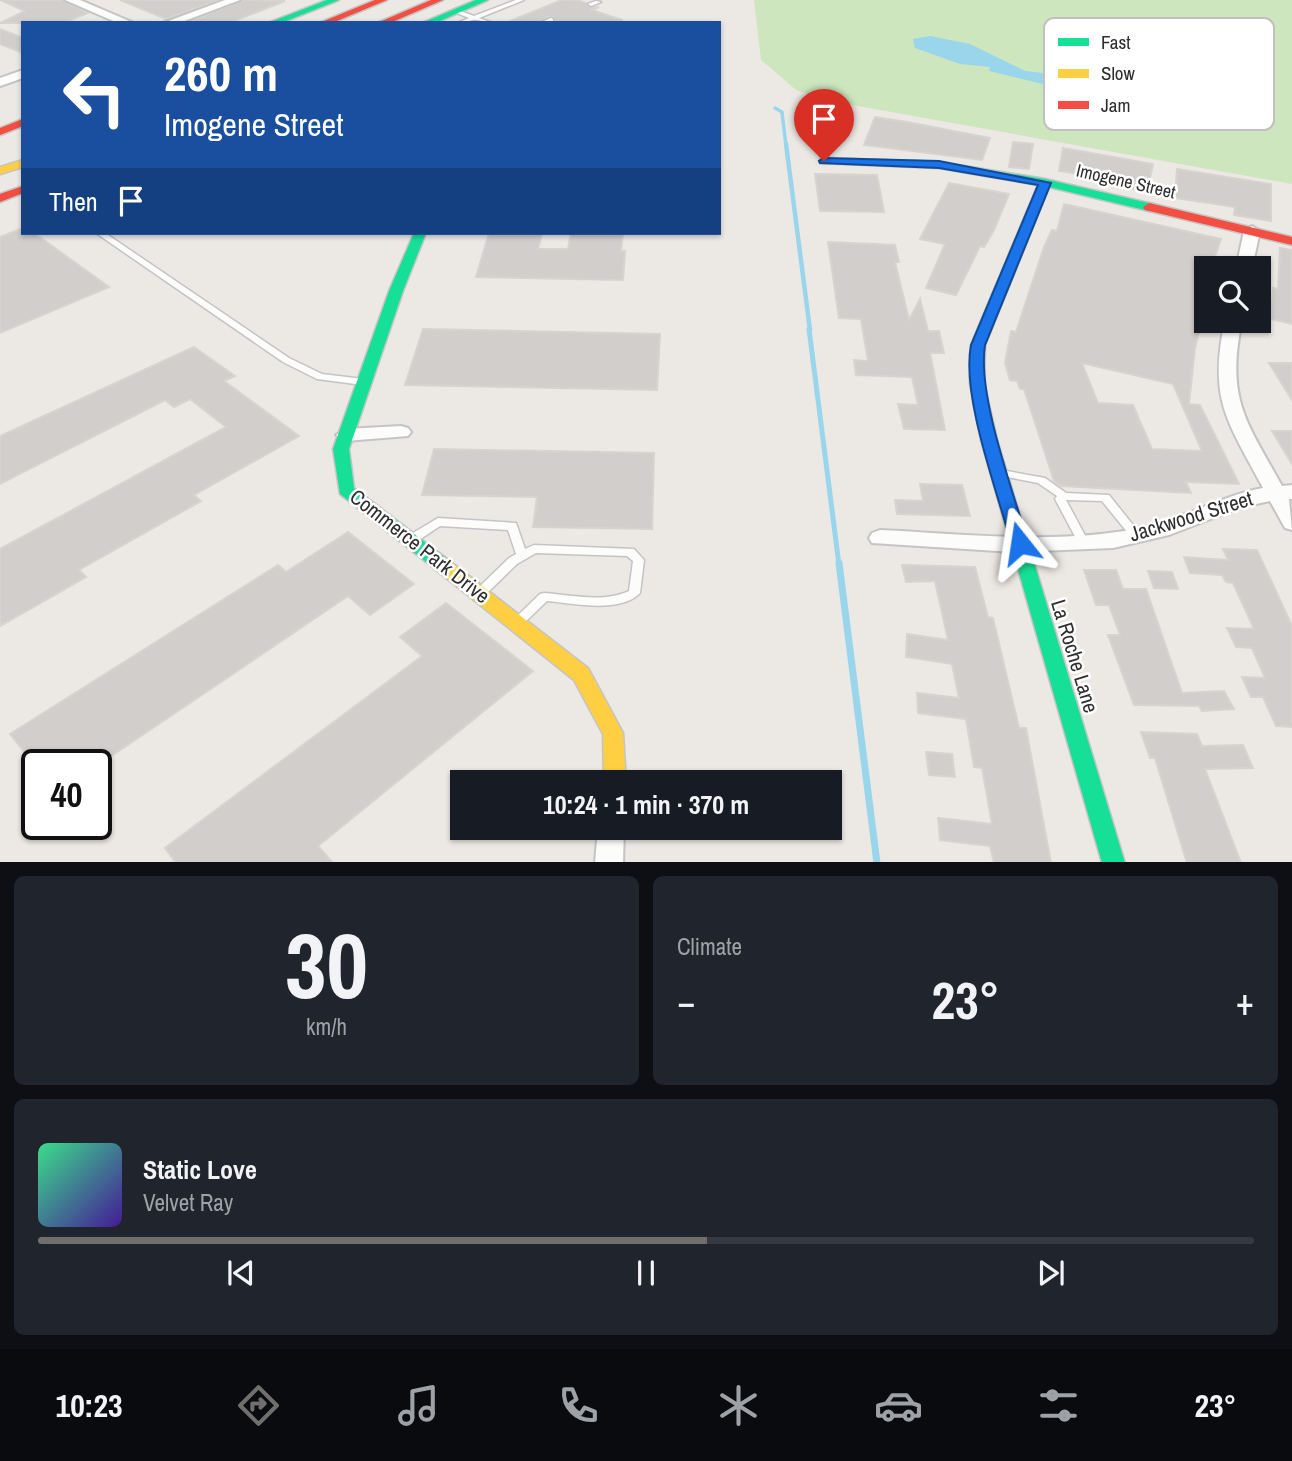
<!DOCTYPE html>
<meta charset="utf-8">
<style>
:root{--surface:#171b24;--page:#20242c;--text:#f1f3f6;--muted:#9ea1a6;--line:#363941;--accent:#706f6e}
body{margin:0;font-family:"Archivo Narrow",sans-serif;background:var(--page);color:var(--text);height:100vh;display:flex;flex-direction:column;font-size:26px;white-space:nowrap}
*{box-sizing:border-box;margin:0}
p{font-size:23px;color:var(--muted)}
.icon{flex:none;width:38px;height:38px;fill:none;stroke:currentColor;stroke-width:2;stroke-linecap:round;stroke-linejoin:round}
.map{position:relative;height:862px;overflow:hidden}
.sheet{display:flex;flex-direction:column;gap:14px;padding:14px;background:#0d0f14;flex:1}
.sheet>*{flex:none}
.hud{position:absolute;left:21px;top:21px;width:700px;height:214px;border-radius:0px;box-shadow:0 2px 5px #0004;background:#1a4fa0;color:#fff;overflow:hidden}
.controls{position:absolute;left:1194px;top:256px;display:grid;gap:14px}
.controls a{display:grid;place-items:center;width:77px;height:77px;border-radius:0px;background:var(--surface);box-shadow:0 2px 5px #0004;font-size:35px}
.speed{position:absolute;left:21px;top:749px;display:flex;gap:14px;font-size:35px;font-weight:700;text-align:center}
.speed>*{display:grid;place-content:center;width:91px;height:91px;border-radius:50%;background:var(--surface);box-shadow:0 2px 5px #0004;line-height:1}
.speed .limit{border:4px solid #111;border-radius:10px;background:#fff;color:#111}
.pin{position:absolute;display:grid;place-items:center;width:60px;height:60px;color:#fff;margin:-72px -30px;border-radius:50% 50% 50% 0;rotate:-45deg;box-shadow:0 0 7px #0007}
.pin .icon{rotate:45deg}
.me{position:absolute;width:77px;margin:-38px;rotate:345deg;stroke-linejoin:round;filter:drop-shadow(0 0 5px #0008)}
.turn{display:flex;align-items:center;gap:24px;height:147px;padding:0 28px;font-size:32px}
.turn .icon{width:91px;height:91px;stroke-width:2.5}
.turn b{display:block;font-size:49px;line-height:60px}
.then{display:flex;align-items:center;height:66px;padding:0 28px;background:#0003;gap:14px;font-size:26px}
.big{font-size:52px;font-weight:800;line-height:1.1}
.sheet .card{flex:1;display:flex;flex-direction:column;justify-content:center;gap:10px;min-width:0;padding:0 24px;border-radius:10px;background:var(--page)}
.sheet .dial{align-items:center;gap:0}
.dial b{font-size:91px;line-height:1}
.song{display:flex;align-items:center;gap:21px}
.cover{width:84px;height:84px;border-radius:10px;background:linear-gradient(135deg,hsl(150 70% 55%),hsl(260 70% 35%))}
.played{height:7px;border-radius:4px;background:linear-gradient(90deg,var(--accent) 55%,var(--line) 55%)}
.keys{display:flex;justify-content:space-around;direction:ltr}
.heat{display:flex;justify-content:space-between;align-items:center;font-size:38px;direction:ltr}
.sheet .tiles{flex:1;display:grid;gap:14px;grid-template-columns:1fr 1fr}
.card:last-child{grid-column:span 2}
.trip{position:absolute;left:450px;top:770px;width:392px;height:70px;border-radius:0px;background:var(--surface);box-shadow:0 2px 5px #0004;font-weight:800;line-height:70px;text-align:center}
.tabs{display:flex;height:112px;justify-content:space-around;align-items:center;background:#090b0e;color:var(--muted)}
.tabs .icon{width:49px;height:49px}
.tabs .current{color:var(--accent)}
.tabs b{font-size:32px;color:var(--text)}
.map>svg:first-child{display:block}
.green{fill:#cee6be}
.water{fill:#99d6ec}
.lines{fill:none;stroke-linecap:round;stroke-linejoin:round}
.stream-far3{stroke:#99d6ec;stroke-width:3.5}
.stream-far2{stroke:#99d6ec;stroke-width:4.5}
.stream-far1{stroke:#99d6ec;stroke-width:5}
.stream{stroke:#99d6ec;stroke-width:7}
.building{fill:#d1cecb;stroke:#d7d4d0;stroke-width:2;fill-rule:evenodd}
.lane-casing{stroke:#c5c4c5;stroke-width:3}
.street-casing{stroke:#c5c4c5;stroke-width:4}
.fast-casing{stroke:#c5c4c5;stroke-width:3}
.slow-casing{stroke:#c5c4c5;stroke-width:3}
.jam-casing{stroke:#c5c4c5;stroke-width:3}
.lane{fill:#fcfcfb;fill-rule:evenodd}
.street{fill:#fcfcfb;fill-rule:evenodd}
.fast{fill:#16e098;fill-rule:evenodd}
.slow{fill:#ffcf43;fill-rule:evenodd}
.jam{fill:#f24e42;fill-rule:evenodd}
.route{fill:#1a73e8;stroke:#114b97;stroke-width:2}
.labels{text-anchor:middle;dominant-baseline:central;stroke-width:5;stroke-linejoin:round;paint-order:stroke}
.far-street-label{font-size:18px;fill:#2e2e2e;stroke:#fff}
.street-label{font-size:21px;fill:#2e2e2e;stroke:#fff}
.key{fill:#fff;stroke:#c0c0c0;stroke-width:2}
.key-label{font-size:19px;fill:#2e2e2e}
</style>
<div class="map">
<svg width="1292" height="863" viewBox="0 0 1292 863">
<rect width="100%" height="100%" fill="#ece8e4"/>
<path class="green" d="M754,0H1292V184L830,101L796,90L761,60Z"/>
<path class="water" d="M930,36L970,44L1025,71L1079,77L1120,93L1121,97H1097L989,71L990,67L960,64L915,48L913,39Z"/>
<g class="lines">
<path class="stream-far3" d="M775,108L782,112L786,146"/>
<path class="stream-far2" d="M786,144L810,330"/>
<path class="stream-far1" d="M809,329L839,565"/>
<path class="stream" d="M839,563L877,863"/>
</g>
<g class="building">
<path d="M0,0H63L88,13L63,23H0L25,11Z"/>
<path d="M120,0H217L166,19Z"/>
<path d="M242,0L285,1L229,23H187Z"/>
<path d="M562,0H577L586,3L590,8L599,7L592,10L622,20V23H555L554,17L550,16L537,23H505Z"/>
<path d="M0,29L23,38V53L0,44Z"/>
<path d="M875,117L907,122L990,138L982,160L864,145Z"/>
<path d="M1013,142L1033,144L1029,169L1009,167Z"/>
<path d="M1063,148L1153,164L1147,191L1112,185L1113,179L1059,171Z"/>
<path d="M1177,169L1271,184V221L1234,215L1235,207L1175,198Z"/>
<path d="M815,174L877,175L884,212L820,211Z"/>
<path d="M949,183L1009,194L994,230L984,247L980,246L956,295L926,288L945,244L920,239Z"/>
<path d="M1064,204L1221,239L1211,268H1206V316L1203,315L1195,348L1189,404L1200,405L1239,484L1186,482L1191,493L1061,486L1054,481L1024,389H1020L1017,381L1010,380L1005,363L1011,331L1016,332L1044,247L1052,230L1057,231ZM1082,363L1173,384L1202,451L1152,449L1133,405L1098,403Z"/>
<path d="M23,228V233H34L109,287L0,333V237Z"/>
<path d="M489,233H542L538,249H568L571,233H623L621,251H625L623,280L476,277Z"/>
<path d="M828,242L895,245L899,262H895L909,320L920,299L928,331H939L944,353H930L945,430L904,429L898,404L918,405L912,377L856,375L854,360L868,361L861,319L839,318Z"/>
<path d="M1280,248L1292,250V324L1271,319L1273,288L1278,289Z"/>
<path d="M423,329L660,334L657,390L405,385Z"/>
<path d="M194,347L235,376L224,381L299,436L194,495L201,501L79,570L86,577L0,626V549L226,427L190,399L174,407L165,400L0,484V436Z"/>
<path d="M1269,363H1292V400Z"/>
<path d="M1272,431H1292V464Z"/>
<path d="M434,449L654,453L652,529L533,527L537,497L422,495Z"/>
<path d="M920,484L962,485L970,516L897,514L895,500L923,501Z"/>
<path d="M348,532L414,584L370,615L348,596L98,765H35L10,734L278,565L286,572Z"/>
<path d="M1223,549L1257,550L1292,626V727L1276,726L1263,697H1251L1242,677L1265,678L1252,648L1236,647L1227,628L1254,629L1233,583L1226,582L1222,575L1190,573L1184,557L1228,560Z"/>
<path d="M902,565L975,567L988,617L993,618L1019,728H1026L1051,863H994L990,846L940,840L938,818L992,824L982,768L974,767L966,719L918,713L917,693L959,698L952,664L906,657L907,634L948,640L935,581L906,582Z"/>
<path d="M1084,570H1116L1123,589H1146L1182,693L1224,691L1234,709L1202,711L1199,706L1134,705L1108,635H1120L1109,605H1096Z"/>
<path d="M1148,571L1172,572L1178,589L1154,588Z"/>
<path d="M446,603L533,671L318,846L333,863H176L165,848L422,656L400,637Z"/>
<path d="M1141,732L1197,734L1202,746L1243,745L1253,768L1205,769L1241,863H1187L1155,758H1150Z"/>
<path d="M926,752L952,754L955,777L929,775Z"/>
</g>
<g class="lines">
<defs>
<g id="lane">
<path d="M516,0H524L479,18L493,23C486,23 478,19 473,20C467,21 463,23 457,23L469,18L452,11L455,9L474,16Z"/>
<path d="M596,1L601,2L591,6L588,4Z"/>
<path d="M551,18L553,19V21L539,23Z"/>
<path d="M96,233H105L289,358L322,374L363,379L368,382L363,385L317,379L283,362Z"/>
<path d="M1001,470L1045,478L1066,493L1109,495L1141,535L1140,538H1132L1102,501L1066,500L1088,541L1087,544H1079L1055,499L1057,496L1038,483L997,475L996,473Z"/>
<path d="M438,518L516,523L525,549L534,545L634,549L644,560L640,593C620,614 572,603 547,601L521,626L517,627L513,626L511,623L513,620L540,594L544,593C572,595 603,603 629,591L633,561L627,556L536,553L517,564L484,596L480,597L476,596L474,593L476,590L509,558L516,554L508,530L440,526L416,542H408L407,539L408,536Z"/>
</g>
<g id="street">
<path d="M65,0H80L134,23H118Z"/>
<path d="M225,0H240L179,23H163Z"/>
<path d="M23,70V78L0,86V78Z"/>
<path d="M1252,226L1260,231L1252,268H1236L1244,231Z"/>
<path d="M1225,320H1242C1226,399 1245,419 1282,486L1292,485V499H1289L1292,530L1285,528L1270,501L1242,507L1169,535L1113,548L1013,552L872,543L869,538L872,533L880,530C966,534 1056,545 1141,528C1183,519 1220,496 1263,488C1227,420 1208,400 1225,320Z"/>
<path d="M401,426L408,428L411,432L408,436L346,441L336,435L346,429Z"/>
<path d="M598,828H624L623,863H595Z"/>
</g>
<g id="fast">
<path d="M327,0H339L281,23H268Z"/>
<path d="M476,0H488L435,23H422Z"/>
<path d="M824,158L939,162L1045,179L1153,204L1155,207L1149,211L1049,187L985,345L984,383L997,440L1125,863H1102L981,440L970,383L971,345L1038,185L939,168L820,163V159Z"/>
<path d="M414,233H426L403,291L349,449L354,488L447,559L450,564L447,569H435L340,494L333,449L389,291Z"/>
</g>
<g id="slow">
<path d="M23,160V167L0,174V167Z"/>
<path d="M441,557L447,559L588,668L623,733L626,782H604L603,734L574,680L435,569L432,564L435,559Z"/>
</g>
<g id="jam">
<path d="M375,0H387L332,23H319Z"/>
<path d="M431,0H443L390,23H377Z"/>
<path d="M23,119V126L0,135V128Z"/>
<path d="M23,186V193L0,202V194Z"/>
<path d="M1149,203L1292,237V245L1145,210L1143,207Z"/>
</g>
</defs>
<use href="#lane" class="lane-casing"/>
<use href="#street" class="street-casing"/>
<use href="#fast" class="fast-casing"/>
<use href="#slow" class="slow-casing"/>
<use href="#jam" class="jam-casing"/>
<use href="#lane" class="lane"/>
<use href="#street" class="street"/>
<use href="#fast" class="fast"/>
<use href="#slow" class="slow"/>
<use href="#jam" class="jam"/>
</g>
<path class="route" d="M824,158L939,161L1051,183L985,345C977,396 1013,490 1028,543L1026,548L1020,549L1011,543C997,490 961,396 971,345L1038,185L939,168L820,163L819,161Z"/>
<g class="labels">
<g class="far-street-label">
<text transform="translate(1126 181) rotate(13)">Imogene Street</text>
</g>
<g class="street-label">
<text transform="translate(1191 516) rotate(-17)">Jackwood Street</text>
<text transform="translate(420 546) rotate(38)">Commerce Park Drive</text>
<text transform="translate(1075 656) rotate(73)">La Roche Lane</text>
</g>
</g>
<rect x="1044" y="18" width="230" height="112" rx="10" class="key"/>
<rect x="1058" y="38" width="31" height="8" fill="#16e098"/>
<rect x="1058" y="69" width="31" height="9" fill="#ffcf43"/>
<rect x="1058" y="101" width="31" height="8" fill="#f24e42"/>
<g class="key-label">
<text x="1101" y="49">Fast</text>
<text x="1101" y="80">Slow</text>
<text x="1101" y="112">Jam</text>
</g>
</svg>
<div class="controls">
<a><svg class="icon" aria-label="search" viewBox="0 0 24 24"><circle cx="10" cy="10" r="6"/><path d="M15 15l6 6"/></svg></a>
</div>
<div class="speed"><div class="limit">40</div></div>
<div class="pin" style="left:824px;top:161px;background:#d93025"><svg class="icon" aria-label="arrive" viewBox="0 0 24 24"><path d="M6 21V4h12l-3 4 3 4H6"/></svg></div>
<svg class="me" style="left:1020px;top:543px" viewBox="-20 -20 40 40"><path d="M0-17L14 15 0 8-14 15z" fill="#1a73e8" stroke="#fff" stroke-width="4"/></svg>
<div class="trip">10:24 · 1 min · 370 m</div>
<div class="hud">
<div class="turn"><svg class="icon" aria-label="left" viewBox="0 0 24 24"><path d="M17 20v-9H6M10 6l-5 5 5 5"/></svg><div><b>260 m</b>Imogene Street</div></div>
<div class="then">Then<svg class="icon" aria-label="arrive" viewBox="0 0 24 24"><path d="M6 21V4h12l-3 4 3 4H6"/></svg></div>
</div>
</div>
<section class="sheet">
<div class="tiles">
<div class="card dial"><b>30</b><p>km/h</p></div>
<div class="card"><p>Climate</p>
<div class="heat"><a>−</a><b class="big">23°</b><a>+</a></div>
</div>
<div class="card">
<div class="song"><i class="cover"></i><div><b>Static Love</b><p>Velvet Ray</p></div></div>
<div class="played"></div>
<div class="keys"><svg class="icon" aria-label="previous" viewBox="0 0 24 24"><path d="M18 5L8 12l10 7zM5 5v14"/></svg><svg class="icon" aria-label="pause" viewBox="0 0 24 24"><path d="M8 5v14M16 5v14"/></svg><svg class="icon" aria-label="next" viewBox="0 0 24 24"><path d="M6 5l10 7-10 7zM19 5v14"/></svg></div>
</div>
</div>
</section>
<nav class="tabs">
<b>10:23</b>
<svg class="icon current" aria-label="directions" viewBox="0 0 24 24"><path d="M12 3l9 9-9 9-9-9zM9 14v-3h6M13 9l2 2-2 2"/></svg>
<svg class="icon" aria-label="music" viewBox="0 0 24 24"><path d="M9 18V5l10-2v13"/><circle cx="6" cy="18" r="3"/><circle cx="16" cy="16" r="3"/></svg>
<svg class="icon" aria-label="phone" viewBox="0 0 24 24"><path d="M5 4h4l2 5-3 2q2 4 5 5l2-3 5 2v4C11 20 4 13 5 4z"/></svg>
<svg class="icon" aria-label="climate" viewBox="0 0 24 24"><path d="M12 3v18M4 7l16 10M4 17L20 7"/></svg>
<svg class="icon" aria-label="car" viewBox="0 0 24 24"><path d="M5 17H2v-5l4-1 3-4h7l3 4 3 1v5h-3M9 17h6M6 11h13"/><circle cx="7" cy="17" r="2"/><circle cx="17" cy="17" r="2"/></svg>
<svg class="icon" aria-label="filters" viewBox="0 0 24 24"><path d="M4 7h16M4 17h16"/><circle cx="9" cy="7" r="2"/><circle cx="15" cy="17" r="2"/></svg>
<b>23°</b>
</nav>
